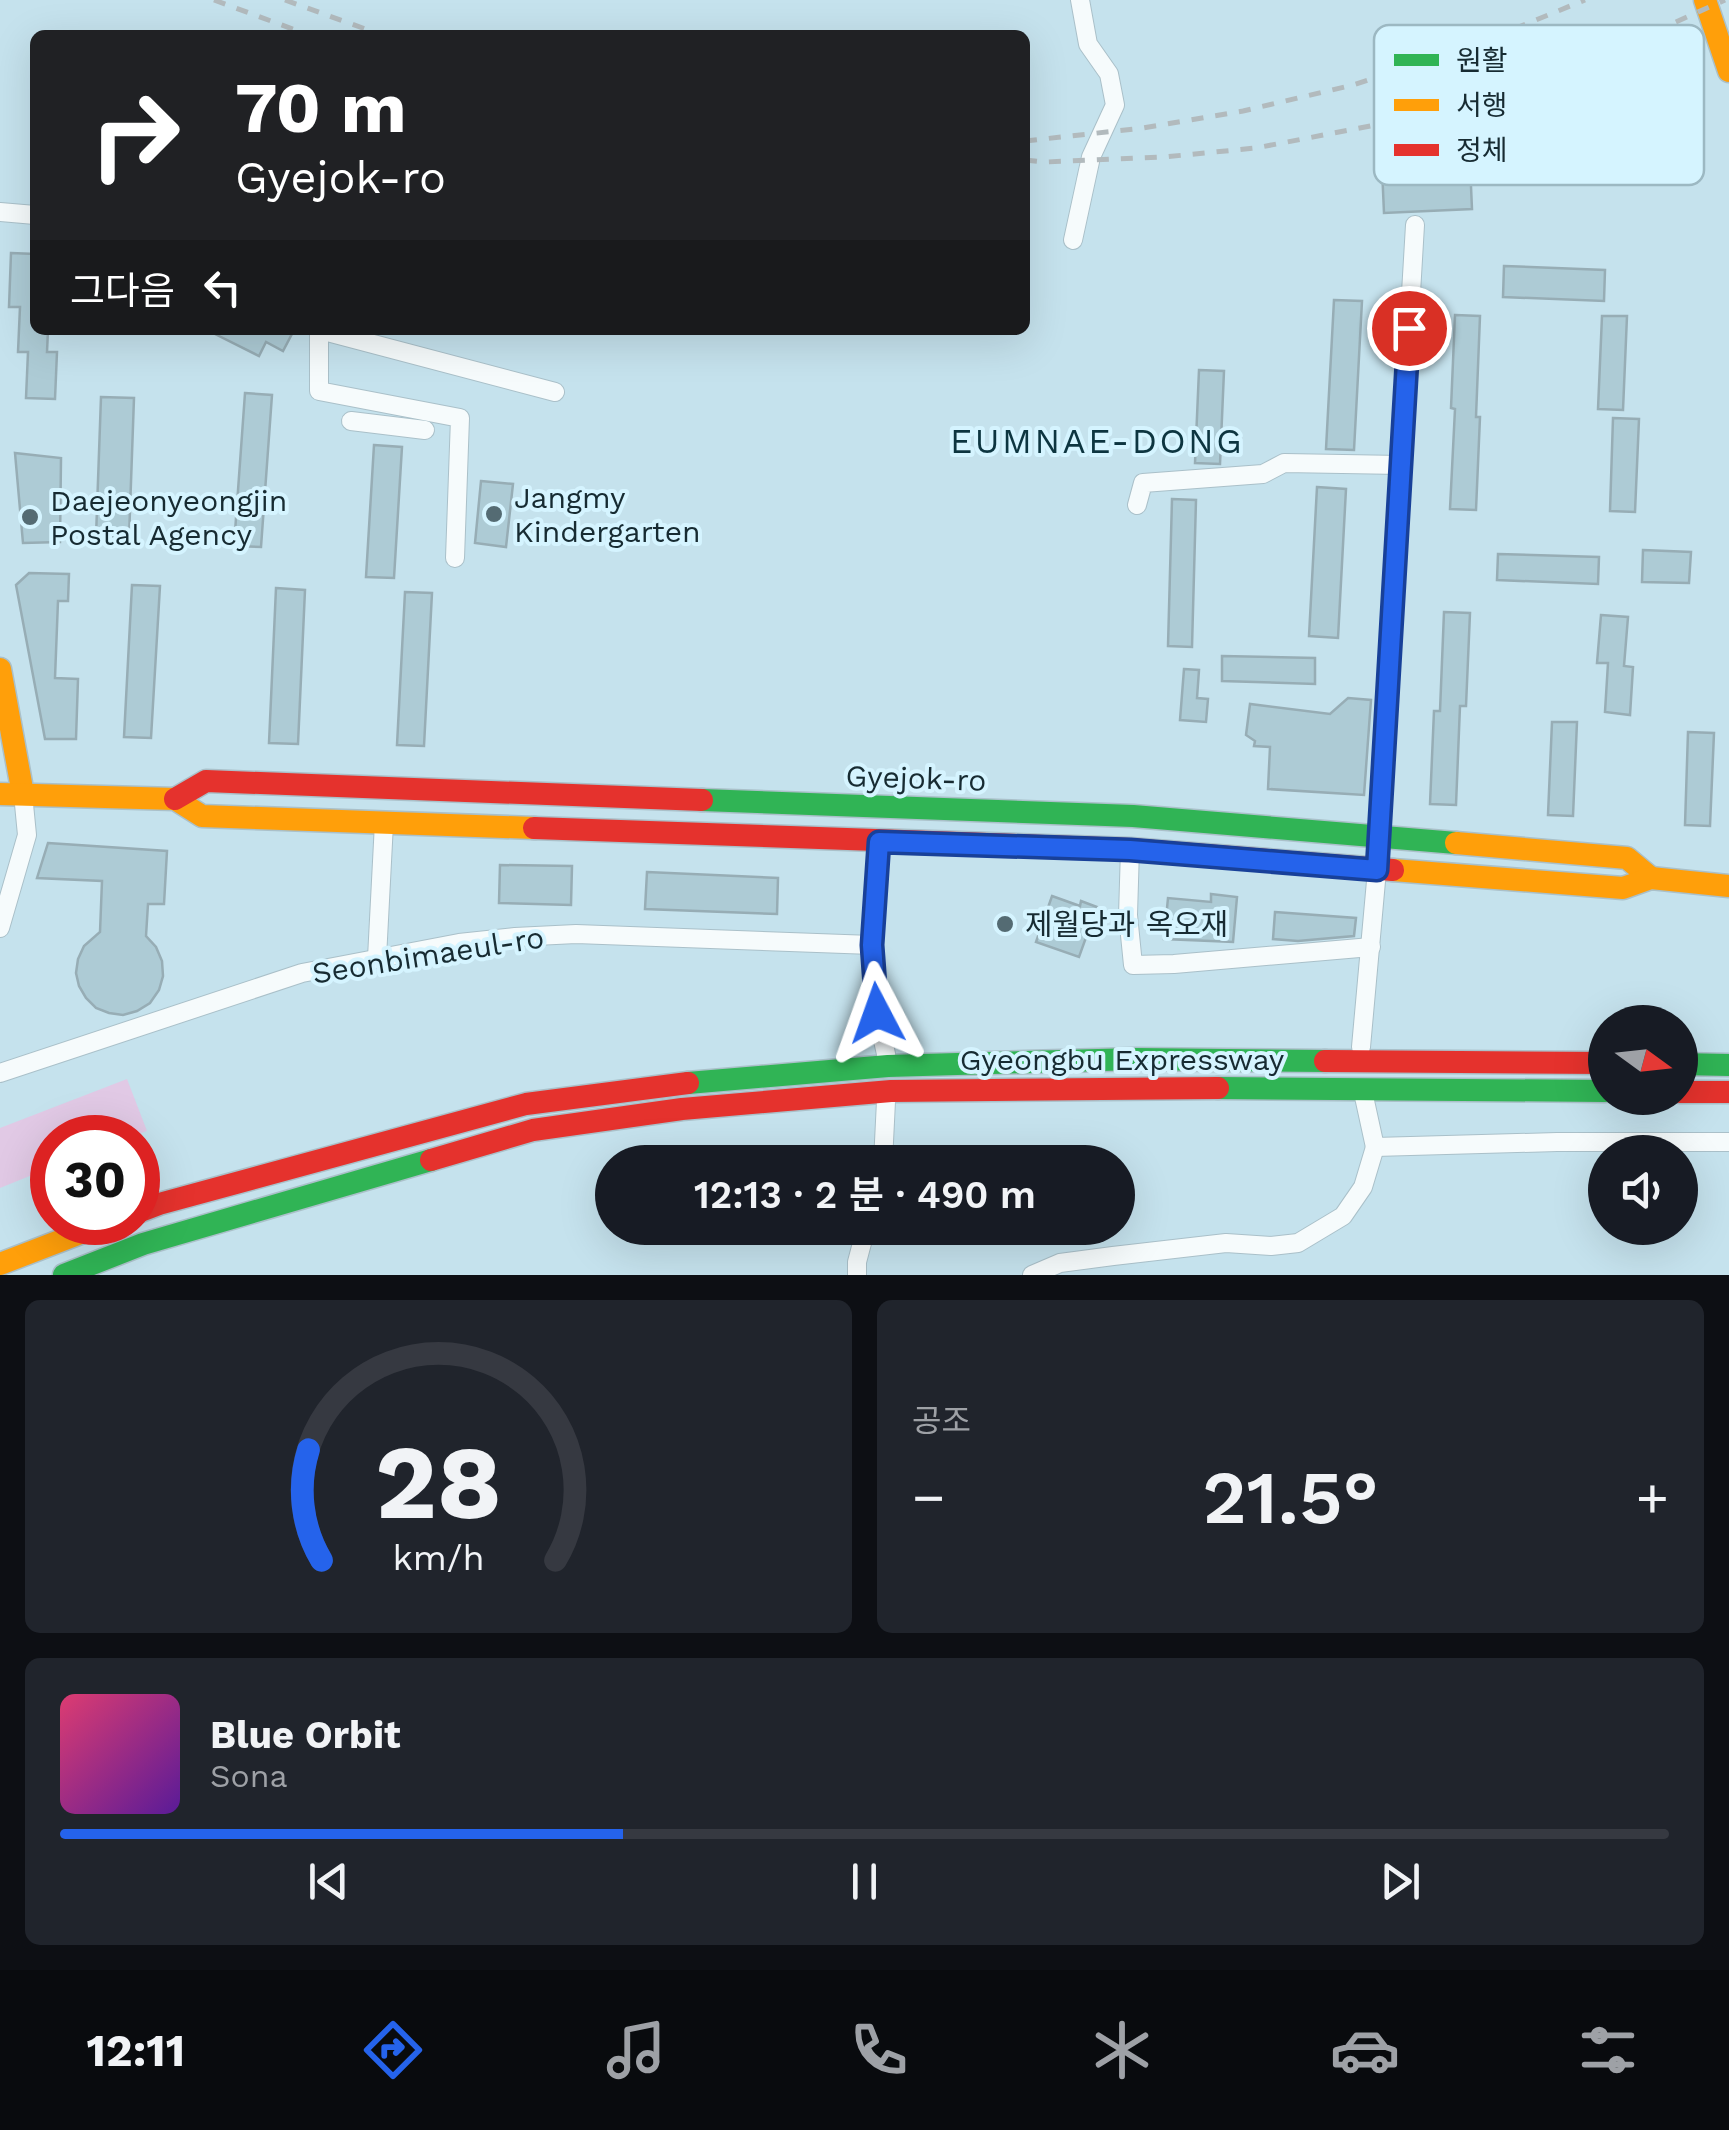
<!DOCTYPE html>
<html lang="ko">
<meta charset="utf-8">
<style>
:root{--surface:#171b24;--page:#20242c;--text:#f1f3f6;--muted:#9ea1a6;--line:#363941;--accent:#2563eb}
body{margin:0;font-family:"Work Sans","Noto Sans KR",sans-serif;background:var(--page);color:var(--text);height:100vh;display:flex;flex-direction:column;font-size:38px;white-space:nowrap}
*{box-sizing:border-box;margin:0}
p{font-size:32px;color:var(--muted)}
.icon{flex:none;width:55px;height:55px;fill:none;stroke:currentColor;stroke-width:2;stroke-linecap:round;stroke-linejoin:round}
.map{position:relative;height:1275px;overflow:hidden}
.sheet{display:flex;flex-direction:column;gap:25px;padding:25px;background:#0d0f14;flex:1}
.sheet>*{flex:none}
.guide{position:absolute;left:30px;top:30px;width:1000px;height:305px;border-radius:15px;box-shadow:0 10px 40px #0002;background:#202124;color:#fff;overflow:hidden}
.needle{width:65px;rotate:105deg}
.buttons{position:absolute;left:1588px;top:1005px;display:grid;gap:20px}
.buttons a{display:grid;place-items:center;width:110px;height:110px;border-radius:50%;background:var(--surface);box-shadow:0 10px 40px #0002;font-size:50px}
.speed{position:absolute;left:30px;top:1115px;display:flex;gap:20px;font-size:50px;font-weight:700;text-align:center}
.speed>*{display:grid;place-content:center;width:130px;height:130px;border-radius:50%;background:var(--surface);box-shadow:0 10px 40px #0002;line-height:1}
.speed .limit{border:15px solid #d22;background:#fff;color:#111}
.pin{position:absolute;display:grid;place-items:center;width:85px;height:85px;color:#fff;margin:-42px;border:5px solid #fff;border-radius:50%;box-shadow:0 2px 10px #0007}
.me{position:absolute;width:110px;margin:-55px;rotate:356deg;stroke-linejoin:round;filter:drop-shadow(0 0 8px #0008)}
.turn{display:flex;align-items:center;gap:35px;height:210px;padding:0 40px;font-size:45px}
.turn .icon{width:130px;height:130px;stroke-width:2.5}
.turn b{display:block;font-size:70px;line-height:85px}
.then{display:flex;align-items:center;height:95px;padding:0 40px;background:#0003;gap:20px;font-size:38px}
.big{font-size:75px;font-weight:600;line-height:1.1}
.sheet .tile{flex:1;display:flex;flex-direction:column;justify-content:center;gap:15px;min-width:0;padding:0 35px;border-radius:15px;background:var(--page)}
.sheet .dial{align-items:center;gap:0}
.dial svg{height:260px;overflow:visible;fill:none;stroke:var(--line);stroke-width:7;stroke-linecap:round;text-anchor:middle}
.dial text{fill:var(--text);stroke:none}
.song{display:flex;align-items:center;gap:30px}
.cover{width:120px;height:120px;border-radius:15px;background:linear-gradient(135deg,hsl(340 70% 55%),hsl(270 70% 35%))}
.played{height:10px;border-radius:5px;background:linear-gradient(90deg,var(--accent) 35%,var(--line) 35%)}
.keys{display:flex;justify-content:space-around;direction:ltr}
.heat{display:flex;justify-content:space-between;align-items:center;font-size:55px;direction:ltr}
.sheet .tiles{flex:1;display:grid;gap:25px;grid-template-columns:1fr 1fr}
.tile:last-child{grid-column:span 2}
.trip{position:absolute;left:595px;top:1145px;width:540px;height:100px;border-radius:50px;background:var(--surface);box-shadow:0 10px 40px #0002;font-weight:600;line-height:100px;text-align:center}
.menu{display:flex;height:160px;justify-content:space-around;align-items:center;background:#090b0e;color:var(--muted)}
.menu .icon{width:70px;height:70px}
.menu .on{color:var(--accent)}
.menu b{font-size:45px;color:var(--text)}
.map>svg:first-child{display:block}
.green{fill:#e1c9e5}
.building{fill:#adcbd5;stroke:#97adb5;stroke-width:2.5}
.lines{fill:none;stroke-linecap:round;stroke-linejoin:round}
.street-casing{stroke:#aac0c9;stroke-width:20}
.fast-casing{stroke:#aac0c9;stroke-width:25}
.slow-casing{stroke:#aac0c9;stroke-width:25}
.jam-casing{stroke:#aac0c9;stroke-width:25}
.street{stroke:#f6fbfc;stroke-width:18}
.fast{stroke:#30b455;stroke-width:22}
.slow{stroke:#ff9f0a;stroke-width:22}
.jam{stroke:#e5322d;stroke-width:22}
.rail{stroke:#b2babd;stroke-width:5;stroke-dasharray:12 12;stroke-linecap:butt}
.route-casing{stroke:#184099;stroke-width:25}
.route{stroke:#2563eb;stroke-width:18}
.poi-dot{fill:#546b73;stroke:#d5f4ff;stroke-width:4}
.labels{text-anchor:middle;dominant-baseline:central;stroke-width:8;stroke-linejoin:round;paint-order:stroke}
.poi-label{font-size:30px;fill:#172b32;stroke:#d5f4ff;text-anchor:start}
.street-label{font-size:30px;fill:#172b32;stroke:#d5f4ff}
.quarter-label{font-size:35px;letter-spacing:2.5px;fill:#0d3540;stroke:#d5f4ff}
.key{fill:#d5f4ff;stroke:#9cb8c2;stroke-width:2.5}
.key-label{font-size:28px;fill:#172b32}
</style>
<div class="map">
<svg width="1729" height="1275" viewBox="0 0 1729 1275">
<rect width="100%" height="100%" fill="#c5e2ed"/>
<path class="green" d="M127,1079L147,1131L130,1137L52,1138V1167L0,1188V1128Z"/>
<g class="building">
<path d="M1470,164L1472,209L1384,213L1382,168Z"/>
<path d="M11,253L35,254V330H48L47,352H57L55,399L26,398L28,352H18L20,307H9Z"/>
<path d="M1504,266L1605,270L1604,301L1503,297Z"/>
<path d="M1334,300L1362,301L1354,450L1326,449Z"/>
<path d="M1455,315L1480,316L1476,417H1480L1476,510L1450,509L1455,409L1451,408Z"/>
<path d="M1602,316H1627L1623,410L1598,409Z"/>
<path d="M207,330H294L283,351L266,342L259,356Z"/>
<path d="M1199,370L1224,371L1220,464L1195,463Z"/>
<path d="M245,393L272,395L261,547L234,546Z"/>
<path d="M101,397L134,398L129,538L96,537Z"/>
<path d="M1613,418L1639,419L1635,512L1610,511Z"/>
<path d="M374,445L402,447L394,578L366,577Z"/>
<path d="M15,453L61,458L60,542L23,543Z"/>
<path d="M481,481L513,484L506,547L475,543Z"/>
<path d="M1317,487L1346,489L1338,638L1309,636Z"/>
<path d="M1172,499L1196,500L1192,647L1168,646Z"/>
<path d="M1643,550L1691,552L1689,583L1642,582Z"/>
<path d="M1498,554L1599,557L1598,584L1497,580Z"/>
<path d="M29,573L69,574L68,601H58L55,678L78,679L76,739H45L16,585Z"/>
<path d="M132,585L160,586L151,738L124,737Z"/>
<path d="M276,588L305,590L298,744L269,743Z"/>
<path d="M405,592L432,593L424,746L397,745Z"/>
<path d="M1444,612L1470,613L1466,706H1460L1456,805L1430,804L1434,711H1440Z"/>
<path d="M1601,615L1628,617L1624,666L1633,667L1630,715L1605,712L1608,663H1597Z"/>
<path d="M1222,656L1315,658V684L1222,681Z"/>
<path d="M1184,669L1199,670L1197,698L1208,699L1206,722L1180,720Z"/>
<path d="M1348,698L1371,700L1364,795L1268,789L1270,747L1254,746L1255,741L1246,735L1250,704L1330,714Z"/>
<path d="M1552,722H1577L1573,816L1548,815Z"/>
<path d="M1688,732L1714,733L1710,826L1685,825Z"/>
<path d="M48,843L167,851L164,904H148L146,936L156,947L162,961L163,976L159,990L150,1003L137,1011L123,1015L109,1013L96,1008L86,998L79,986L76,973L78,959L84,946L100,932L102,881L37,878Z"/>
<path d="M500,865L572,866L571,905L499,903Z"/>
<path d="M647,872L778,878L777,914L645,909Z"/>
<path d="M1211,894L1237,897L1233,942L1164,939L1168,898L1211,902Z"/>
<path d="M1052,896L1080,906L1081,901L1097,907L1079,957L1036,942Z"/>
<path d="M1275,912L1356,918L1354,936L1298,941L1273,939Z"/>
</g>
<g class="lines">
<defs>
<g id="street">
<path d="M0,212L35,215"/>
<path d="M1073,240L1091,157L1115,105L1109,74L1088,44L1080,0"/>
<path d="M319,330V391L460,418L455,558"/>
<path d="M320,330L555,392"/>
<path d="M351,421L425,430"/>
<path d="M1137,505L1143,483L1263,474L1284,463L1401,465"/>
<path d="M879,842L872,945L877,1013L886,1054"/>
<path d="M1130,849L1128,915L1133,965L1174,964L1371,947"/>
<path d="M0,928L27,835L23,794"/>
<path d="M377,958L384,823"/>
<path d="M1361,1047L1377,870L1415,225"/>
<path d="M0,1073L302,973L459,943L515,937L576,934L872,945"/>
<path d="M1363,1092L1375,1147L1557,1142H1729"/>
<path d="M883,1162L886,1101"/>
<path d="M857,1275V1262L866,1228"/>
<path d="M1032,1275L1060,1263L1113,1256L1226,1243L1271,1246L1298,1243L1343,1216L1363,1187L1375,1147"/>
</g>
<g id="fast">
<path d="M702,800L1133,816L1456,843"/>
<path d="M1680,1064L1729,1065"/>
<path d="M688,1083L888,1066L1135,1059L1325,1061"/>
<path d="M1218,1088L1605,1091"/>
<path d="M64,1275L143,1244L431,1160"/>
</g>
<g id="slow">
<path d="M1705,0L1729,71"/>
<path d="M0,669L23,794"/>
<path d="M0,794L175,799L202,816L534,828"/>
<path d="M1456,843L1627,858L1651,878"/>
<path d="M1393,870L1623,888L1651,878L1729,886"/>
<path d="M0,1264L109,1222"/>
</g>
<g id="jam">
<path d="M175,799L206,781L702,800"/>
<path d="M534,828L1130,849L1393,870"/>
<path d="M1325,1061L1605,1063"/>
<path d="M1680,1092H1729"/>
<path d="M431,1160L533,1130L682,1109L891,1091L1218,1088"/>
<path d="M138,1212L159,1204L526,1104L688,1083"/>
</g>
</defs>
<use href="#street" class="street-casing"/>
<use href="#fast" class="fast-casing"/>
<use href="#slow" class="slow-casing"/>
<use href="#jam" class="jam-casing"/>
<use href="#street" class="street"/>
<use href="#fast" class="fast"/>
<use href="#slow" class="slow"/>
<use href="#jam" class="jam"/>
<g class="rail">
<path d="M214,0L309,35"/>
<path d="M285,0L382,35"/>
<path d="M1025,141L1143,128L1243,111L1353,85L1462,50L1585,0"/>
<path d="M1025,160L1046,162L1164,157L1256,148L1417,117L1555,76L1725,0"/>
</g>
</g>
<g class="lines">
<defs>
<path id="route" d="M877,1013L872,945L879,842L1130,850L1377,870L1409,328"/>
</defs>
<use href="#route" class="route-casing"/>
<use href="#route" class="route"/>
</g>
<g class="poi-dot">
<circle cx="494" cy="514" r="10"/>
<circle cx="30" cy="517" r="10"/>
<circle cx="1005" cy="924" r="10"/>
</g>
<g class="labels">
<g class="poi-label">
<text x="514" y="497">Jangmy<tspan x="514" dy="34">Kindergarten</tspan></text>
<text x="50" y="500">Daejeonyeongjin<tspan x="50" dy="34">Postal Agency</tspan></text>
<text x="1025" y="924">제월당과 옥오재</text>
</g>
<g class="street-label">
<text transform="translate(916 778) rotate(2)">Gyejok-ro</text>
<text transform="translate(428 955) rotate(-9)">Seonbimaeul-ro</text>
<text x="1122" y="1059">Gyeongbu Expressway</text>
</g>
<g class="quarter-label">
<text x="1097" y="441">EUMNAE-DONG</text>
</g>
</g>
<rect x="1374" y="25" width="330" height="160" rx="15" class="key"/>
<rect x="1394" y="54" width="45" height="12" fill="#30b455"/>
<rect x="1394" y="99" width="45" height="12" fill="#ff9f0a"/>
<rect x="1394" y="144" width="45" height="12" fill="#e5322d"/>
<g class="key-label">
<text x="1456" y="70">원활</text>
<text x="1456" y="115">서행</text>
<text x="1456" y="160">정체</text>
</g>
</svg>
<div class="buttons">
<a><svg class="needle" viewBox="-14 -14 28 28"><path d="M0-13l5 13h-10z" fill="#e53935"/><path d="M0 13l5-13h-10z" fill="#9ea1a6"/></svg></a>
<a><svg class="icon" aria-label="sound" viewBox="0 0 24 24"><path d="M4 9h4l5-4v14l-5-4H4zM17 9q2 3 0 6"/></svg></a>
</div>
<div class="speed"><div class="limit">30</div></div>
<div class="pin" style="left:1409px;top:328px;background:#d93025"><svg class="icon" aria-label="arrive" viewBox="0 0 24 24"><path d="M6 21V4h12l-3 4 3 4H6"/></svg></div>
<svg class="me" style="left:877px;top:1013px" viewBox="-20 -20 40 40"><path d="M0-17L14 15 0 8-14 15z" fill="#2563eb" stroke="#fff" stroke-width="4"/></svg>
<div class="trip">12:13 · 2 분 · 490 m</div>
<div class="guide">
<div class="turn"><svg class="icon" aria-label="right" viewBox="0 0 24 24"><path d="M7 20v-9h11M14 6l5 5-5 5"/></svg><div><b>70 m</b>Gyejok-ro</div></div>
<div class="then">그다음<svg class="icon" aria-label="left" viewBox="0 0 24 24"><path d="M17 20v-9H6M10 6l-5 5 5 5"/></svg></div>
</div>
</div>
<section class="sheet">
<div class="tiles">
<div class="tile dial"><svg viewBox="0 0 100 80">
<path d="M14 69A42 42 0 1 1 86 69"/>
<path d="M14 69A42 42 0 0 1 10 35" stroke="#2563eb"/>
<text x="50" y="56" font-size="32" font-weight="700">28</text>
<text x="50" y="72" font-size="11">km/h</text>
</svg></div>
<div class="tile"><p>공조</p>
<div class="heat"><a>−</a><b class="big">21.5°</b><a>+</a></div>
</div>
<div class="tile">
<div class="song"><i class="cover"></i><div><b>Blue Orbit</b><p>Sona</p></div></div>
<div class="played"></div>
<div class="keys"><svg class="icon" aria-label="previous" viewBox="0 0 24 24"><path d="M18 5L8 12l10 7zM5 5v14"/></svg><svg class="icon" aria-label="pause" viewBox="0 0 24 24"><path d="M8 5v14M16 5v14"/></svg><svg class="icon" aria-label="next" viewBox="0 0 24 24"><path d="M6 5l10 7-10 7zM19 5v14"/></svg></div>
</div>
</div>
</section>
<nav class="menu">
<b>12:11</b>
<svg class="icon on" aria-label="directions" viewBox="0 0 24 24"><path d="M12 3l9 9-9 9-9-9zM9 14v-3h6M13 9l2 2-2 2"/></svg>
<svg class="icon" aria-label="music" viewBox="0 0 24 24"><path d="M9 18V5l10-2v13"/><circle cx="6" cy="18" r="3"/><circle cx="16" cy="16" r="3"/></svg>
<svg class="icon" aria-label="phone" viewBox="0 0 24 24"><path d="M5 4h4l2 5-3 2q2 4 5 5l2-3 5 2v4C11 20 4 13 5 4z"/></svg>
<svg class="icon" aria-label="climate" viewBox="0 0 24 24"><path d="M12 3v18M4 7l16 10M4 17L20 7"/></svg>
<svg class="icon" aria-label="car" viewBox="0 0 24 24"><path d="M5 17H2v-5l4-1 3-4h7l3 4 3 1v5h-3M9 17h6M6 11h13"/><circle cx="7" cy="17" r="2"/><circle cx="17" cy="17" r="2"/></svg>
<svg class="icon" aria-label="filters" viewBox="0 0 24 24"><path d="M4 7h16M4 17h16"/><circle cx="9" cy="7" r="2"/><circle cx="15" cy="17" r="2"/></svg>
</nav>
